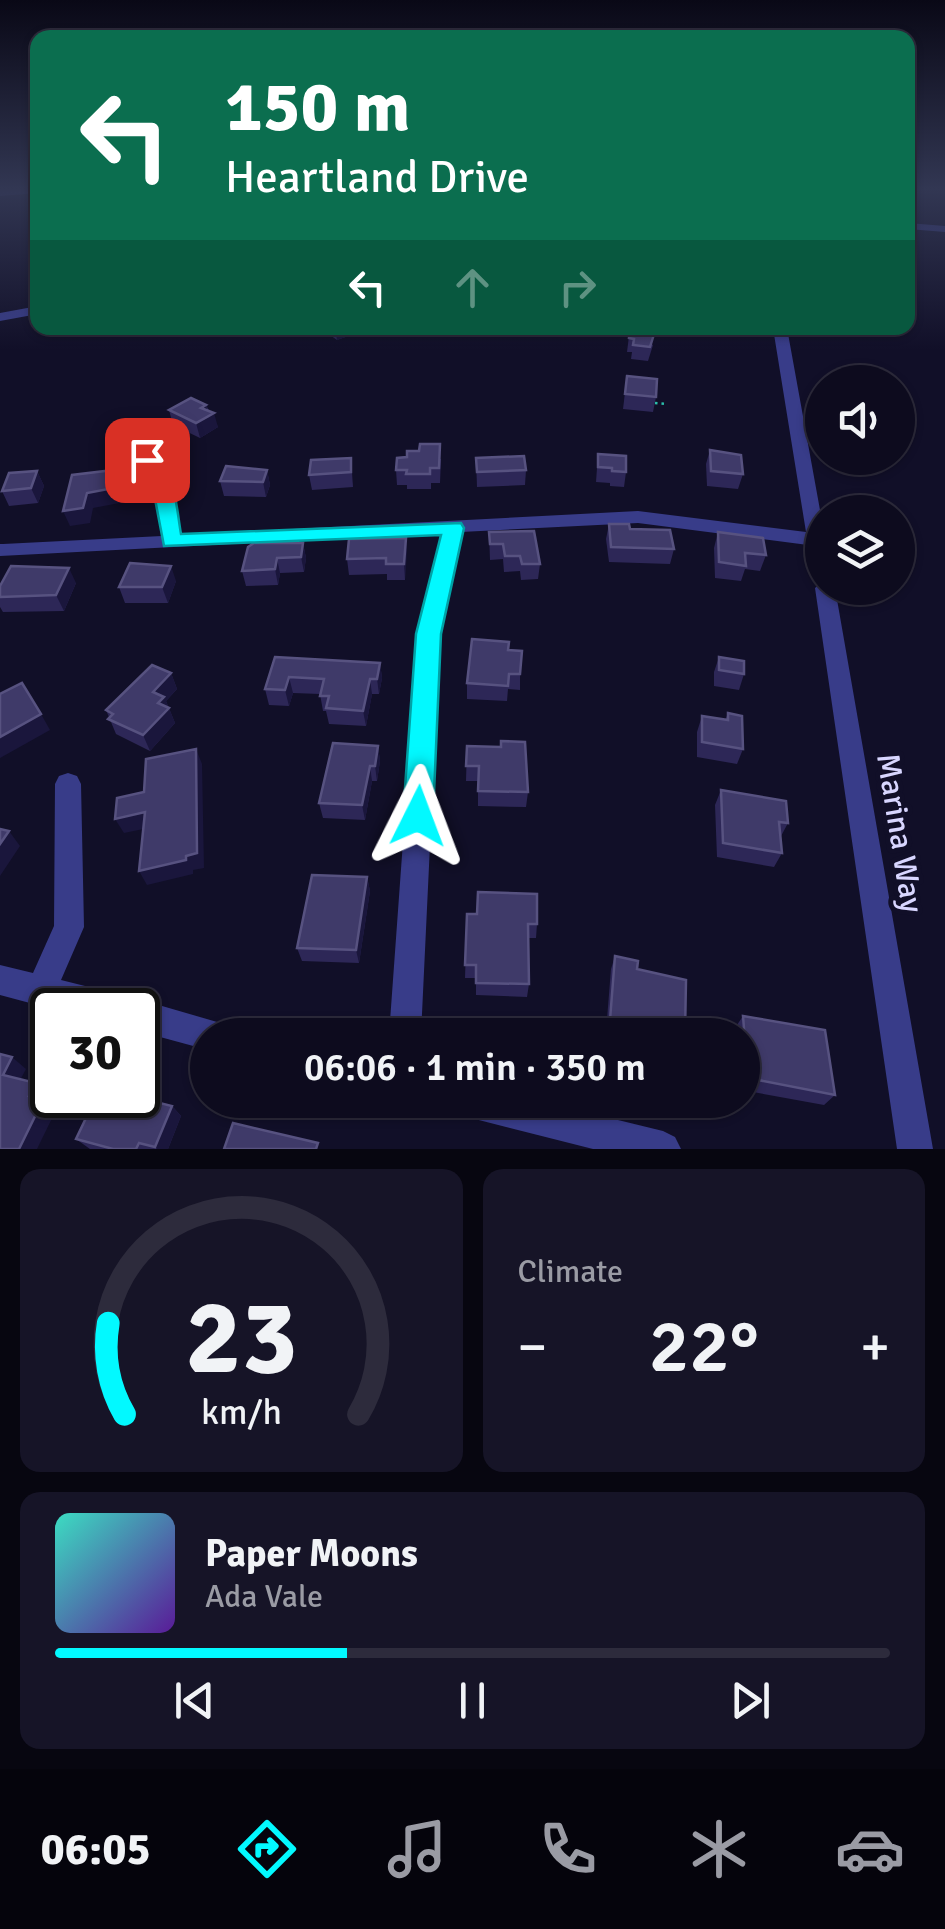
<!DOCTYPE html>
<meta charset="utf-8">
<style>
:root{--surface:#0d0b1e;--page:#161427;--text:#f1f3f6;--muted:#9a9ba4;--line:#2d2b3c;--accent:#02f9ff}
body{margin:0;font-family:Signika,sans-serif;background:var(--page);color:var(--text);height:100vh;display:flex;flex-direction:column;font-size:38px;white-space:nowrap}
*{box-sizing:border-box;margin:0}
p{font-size:32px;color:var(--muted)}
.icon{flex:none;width:55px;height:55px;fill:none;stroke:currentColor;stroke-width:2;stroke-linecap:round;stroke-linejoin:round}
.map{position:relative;height:1149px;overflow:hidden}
.side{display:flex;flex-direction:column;gap:20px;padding:20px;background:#070610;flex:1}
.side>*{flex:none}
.top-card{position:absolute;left:30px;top:30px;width:885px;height:305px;border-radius:20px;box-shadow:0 2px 8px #0004,0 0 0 2px var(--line);background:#0b6e4f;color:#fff;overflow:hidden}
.buttons{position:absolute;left:805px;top:365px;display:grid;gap:20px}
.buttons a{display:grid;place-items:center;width:110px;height:110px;border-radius:50%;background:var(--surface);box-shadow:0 2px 8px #0004,0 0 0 2px var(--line);font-size:50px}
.speed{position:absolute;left:30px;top:988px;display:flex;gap:20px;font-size:50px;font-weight:700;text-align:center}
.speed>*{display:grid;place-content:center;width:130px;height:130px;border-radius:50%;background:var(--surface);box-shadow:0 2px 8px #0004,0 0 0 2px var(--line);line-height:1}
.speed .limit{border:5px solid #111;border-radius:15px;background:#fff;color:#111}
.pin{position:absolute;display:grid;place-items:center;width:85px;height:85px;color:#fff;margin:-42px;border-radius:20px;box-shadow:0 5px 15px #0006}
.me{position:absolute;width:110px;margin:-55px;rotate:3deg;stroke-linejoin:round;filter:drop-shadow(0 0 8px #0008)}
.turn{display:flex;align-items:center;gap:35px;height:210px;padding:0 30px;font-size:45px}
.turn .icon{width:130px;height:130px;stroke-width:2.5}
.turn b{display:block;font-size:70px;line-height:85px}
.lanes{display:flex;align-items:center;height:95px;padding:0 30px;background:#0003;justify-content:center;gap:50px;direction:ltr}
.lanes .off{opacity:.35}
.big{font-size:75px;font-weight:600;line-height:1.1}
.side .widget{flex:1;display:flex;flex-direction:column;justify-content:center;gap:15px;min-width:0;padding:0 35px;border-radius:20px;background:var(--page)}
.side .dial{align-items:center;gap:0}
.dial svg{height:260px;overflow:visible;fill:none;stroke:var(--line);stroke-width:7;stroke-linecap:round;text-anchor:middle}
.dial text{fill:var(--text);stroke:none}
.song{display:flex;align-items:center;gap:30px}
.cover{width:120px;height:120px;border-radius:15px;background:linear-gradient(135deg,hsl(170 70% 55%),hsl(270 70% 35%))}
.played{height:10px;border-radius:5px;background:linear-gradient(90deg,var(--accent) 35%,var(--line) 35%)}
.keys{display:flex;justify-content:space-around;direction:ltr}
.heat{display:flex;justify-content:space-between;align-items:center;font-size:55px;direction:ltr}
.side .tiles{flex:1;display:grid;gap:20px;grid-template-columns:1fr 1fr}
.widget:last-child{grid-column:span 2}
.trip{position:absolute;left:190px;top:1018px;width:570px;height:100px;border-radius:50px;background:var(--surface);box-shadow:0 2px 8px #0004,0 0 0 2px var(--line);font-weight:600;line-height:100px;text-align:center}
.dock{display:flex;height:160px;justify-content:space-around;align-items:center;background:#05040c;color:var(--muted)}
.dock .icon{width:70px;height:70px}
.dock .active{color:var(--accent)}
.dock b{font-size:45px;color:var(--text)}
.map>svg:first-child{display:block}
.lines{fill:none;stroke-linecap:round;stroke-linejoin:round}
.path{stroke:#2bbeaa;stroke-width:2.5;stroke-dasharray:2.5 4;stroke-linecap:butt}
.minor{fill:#383c89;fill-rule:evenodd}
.wall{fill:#2d2757}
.shaded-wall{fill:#1a163c}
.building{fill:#3f3a69;stroke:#575280;stroke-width:2.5}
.route{fill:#02f9ff;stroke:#01a2a6;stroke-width:2.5}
.labels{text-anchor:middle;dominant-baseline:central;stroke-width:10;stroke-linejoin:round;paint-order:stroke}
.near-street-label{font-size:32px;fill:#d8d6ff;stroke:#110f28}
</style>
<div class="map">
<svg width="945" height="1149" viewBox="0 0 945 1149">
<rect width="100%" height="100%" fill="#110f28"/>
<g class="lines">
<path class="path" d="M655,403L666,404"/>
<g class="minor">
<path d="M0,190H38V193L0,196Z"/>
<path d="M908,223L945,226V232L908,229Z"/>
<path d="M38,306V314L0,321V313Z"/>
<path d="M773,328H787L822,521V579L812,572L808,545L638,523L461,532L440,634L421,1035H389L418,634L442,533L0,556V544H3L162,536L152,478L139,460L147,455C176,467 175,507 180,535L638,511L806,532Z"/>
<path d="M822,582V588H835L933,1149H897L815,588Z"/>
<path d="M68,773L77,776L81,784L84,927L61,980L117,994L130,1003L138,999L224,1024L229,1035H208V1050L138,1031V1010H56L0,995V965L33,973L54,926L55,784L59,776Z"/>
<path d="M450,1100H536L663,1131L675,1137L681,1149H593L467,1117L455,1112Z"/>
</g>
</g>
<g class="wall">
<path d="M320,328H356L357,333L337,340Z"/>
<path d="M630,328L653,345L648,361L631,359L632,352H627Z"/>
<path d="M627,376L656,397L653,412L623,409Z"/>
<path d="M206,405L218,427L200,438L173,425L169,410Z"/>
<path d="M710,450L743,474L738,489L707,486L706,464Z"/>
<path d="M598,454L626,472L624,487L610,486V483L596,482Z"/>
<path d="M407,457L441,459L440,483H431V489H407V485H397L396,470Z"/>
<path d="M351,458L353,487L312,490L309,475Z"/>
<path d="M476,458L526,470L525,485L477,487Z"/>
<path d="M267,470L270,485L266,497L224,496L220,481Z"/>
<path d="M37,471L44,486L38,503L9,506L2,491Z"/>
<path d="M609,524L630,529L674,549L670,564L609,562L606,539Z"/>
<path d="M489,532L540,564L538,579L521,580L520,571L504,572L503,559L490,560Z"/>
<path d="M718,532L766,555L760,571L745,569L741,581L715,578L714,548Z"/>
<path d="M406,538L405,580H387V574L349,575L347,559Z"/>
<path d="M303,543L306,558L304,572L280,573L278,585L246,586L242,571Z"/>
<path d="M176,581L168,603H125L119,587Z"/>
<path d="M76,583L64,611L3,612L0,607V586Z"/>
<path d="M508,650L520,674V690L508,689L507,701L467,699V683Z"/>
<path d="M275,657L380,663L382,678L379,694H372L366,726L329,724L326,711H323L320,694L293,693L289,706L269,705L265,689Z"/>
<path d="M719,657L744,674L739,690L714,686V672Z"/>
<path d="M171,673L177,689L166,701L175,723L150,751L116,734L106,710Z"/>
<path d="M728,713L743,749L737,764L697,757V732L702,716L725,720Z"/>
<path d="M378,746L380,761L377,781H372L365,820L323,818L319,803Z"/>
<path d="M467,746L528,792L526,807L478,806V781H466Z"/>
<path d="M721,790L788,823L780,838L782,853L774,867L717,857L715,805Z"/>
<path d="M367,877L370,891L359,963L302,961L297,948Z"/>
<path d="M467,914L537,924L536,938H528L529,984L527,997L476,995V978H465Z"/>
<path d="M615,956L637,969L685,1035H617L606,1032L611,969Z"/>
<path d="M743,1016L835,1095L824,1105L742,1090V1035H736L735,1028Z"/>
<path d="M172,1106L181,1116L168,1149H90L76,1139Z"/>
</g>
<g class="shaded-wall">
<path d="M335,328H356L357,333L337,340Z"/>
<path d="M206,405L209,416L214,413L218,427L200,438L196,423L201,408Z"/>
<path d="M122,469L128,484L125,502L93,508L90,523L70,526L63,511Z"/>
<path d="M267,470L270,485L266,497L263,482Z"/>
<path d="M37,471L44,486L38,503L31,488Z"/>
<path d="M406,538L407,553L405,580L404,564Z"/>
<path d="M303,543L306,558L304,572L301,557Z"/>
<path d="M277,558L280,573L278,585L275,569Z"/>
<path d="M171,566L176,581L168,603L162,587Z"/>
<path d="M69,568L76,583L64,611L56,595Z"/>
<path d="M380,663L382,678L379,694L377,679Z"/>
<path d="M171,673L177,689L166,701L175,723L150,751L143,735L153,692Z"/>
<path d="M289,677L293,693L289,706L285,690Z"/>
<path d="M370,679L372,694L366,726L363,711Z"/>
<path d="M41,714L50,730L0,758V737Z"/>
<path d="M378,746L380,761L377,781L375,766Z"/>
<path d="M196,749L202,764L204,868L193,870V874L147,885L139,871Z"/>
<path d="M370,766L372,781L365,820L362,805Z"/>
<path d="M145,812L153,827L124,833L115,819Z"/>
<path d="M9,831L20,846L0,876V844Z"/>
<path d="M367,877L370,891L359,963L356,950Z"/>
<path d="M12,1057L26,1069L17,1086L3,1075Z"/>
<path d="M36,1083L49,1094L45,1101L56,1110L37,1149H19L29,1096Z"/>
<path d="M172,1106L181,1116L168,1149H157L155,1147Z"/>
</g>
<g class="building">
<path d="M630,328H642L655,331L650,347L633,345L634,339L629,338Z"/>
<path d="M627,376L657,379L656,397L625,394Z"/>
<path d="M191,398L206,405L201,408L214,413L196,423L169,410Z"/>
<path d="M420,444H440L439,468H430V474H406L407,470H396L397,458L407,457V451H419Z"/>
<path d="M710,450L741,455L743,474L711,471Z"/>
<path d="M598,454L626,456V472L612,471V468L598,467Z"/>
<path d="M524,456L526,470L477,472L476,458Z"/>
<path d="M351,458V472L309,475L311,460Z"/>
<path d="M226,466L267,470L263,482L220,481Z"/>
<path d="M122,469L119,487L87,493L83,508L63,511L72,475Z"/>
<path d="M37,471L31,488L2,491L9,473Z"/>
<path d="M609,524H629L630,529L670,530L674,549L611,547Z"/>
<path d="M534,531L540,564H522L520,556H505L503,544H490L489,532Z"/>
<path d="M718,532L763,538L766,555L745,553L746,566L719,562Z"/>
<path d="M406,538L404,564H386V558L347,559L349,539Z"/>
<path d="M254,543H303L301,557L277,558L275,569L242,571L248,547Z"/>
<path d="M130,563L171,566L162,587H119Z"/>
<path d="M11,566L69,568L56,595L0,597V586Z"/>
<path d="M472,639L509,642L508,650L522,651L520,674H509L508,686L467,683Z"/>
<path d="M275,657L380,663L377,679H370L363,711L326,708L329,696H320L324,679L289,677L285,690L265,689Z"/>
<path d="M719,657L744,661V674L719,670Z"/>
<path d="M152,665L171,673L153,692L164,697L158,703L169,708L143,735L108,719L113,714L106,710Z"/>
<path d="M22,683L41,714L0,737V694Z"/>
<path d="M728,713L742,716L743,749L702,742V716L728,720Z"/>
<path d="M501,741L525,742L528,792L478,791L479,766H466L467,746L501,747Z"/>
<path d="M333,743L378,746L375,766H370L362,805L319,803Z"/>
<path d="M196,749L197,853L186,856V860L139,871L145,812L115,819L117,798L144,792L146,759Z"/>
<path d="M721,790L786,801L788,823L779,822L782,853L723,843Z"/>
<path d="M0,829L9,831L0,844Z"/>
<path d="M312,875L367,877L356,950L297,948Z"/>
<path d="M478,892L537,894V924H528L529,984L476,983V965H465L467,914H477Z"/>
<path d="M615,956L638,961L637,969L686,980L685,1035H659V1032L610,1020Z"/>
<path d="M743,1016L825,1030L835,1095L748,1078Z"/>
<path d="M0,1054L12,1057L3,1075L36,1083L29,1096L43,1100L19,1149H0Z"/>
<path d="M97,1095H128L172,1106L155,1147L139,1143L136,1149H113L76,1139Z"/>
<path d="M233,1123L318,1143L316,1149H224Z"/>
</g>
<linearGradient id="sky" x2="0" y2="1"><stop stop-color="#090816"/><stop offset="0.54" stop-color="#323753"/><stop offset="1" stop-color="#323753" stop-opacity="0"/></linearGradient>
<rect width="945" height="350" fill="url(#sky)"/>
<path class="route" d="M147,454C176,465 176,507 181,534L461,523L464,528L441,634L433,816L428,826L418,830L407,826L403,816L416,634L441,535L164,546L151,478L137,460Z"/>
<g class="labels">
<g class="near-street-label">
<text transform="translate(900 833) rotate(81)">Marina Way</text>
</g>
</g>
</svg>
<div class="buttons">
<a><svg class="icon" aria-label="sound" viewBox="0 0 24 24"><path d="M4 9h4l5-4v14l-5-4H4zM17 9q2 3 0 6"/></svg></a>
<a><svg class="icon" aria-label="layers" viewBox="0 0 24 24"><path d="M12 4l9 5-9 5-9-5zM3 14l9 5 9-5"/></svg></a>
</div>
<div class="speed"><div class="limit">30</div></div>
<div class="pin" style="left:147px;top:460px;background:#d93025"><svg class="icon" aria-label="arrive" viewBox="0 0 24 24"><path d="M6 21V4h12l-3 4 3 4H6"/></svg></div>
<svg class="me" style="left:418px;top:816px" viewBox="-20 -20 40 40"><path d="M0-17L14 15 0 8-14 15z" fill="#02f9ff" stroke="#fff" stroke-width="4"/></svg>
<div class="trip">06:06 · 1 min · 350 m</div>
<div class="top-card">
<div class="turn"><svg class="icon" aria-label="left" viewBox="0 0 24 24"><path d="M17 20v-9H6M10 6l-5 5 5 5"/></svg><div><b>150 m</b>Heartland Drive</div></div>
<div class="lanes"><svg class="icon" aria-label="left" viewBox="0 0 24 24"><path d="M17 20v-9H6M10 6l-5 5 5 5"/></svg><svg class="icon off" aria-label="ahead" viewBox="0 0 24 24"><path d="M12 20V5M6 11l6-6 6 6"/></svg><svg class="icon off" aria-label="right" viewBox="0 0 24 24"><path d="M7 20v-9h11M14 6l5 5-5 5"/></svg></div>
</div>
</div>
<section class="side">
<div class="tiles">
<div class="widget dial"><svg viewBox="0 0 100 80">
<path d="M14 69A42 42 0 1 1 86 69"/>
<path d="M14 69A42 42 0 0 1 9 41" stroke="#02f9ff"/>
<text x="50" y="56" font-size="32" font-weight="700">23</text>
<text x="50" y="72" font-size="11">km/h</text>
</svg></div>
<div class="widget"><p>Climate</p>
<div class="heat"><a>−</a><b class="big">22°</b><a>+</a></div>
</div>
<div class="widget">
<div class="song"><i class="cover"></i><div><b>Paper Moons</b><p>Ada Vale</p></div></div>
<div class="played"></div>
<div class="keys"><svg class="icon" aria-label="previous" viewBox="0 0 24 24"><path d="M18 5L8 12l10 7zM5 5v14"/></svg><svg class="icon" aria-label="pause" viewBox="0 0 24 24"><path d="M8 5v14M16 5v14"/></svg><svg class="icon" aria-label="next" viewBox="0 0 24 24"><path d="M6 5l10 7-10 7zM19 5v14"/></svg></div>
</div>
</div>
</section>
<nav class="dock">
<b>06:05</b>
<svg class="icon active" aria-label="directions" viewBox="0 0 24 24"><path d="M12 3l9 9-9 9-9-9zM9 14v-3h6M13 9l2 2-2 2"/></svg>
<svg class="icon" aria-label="music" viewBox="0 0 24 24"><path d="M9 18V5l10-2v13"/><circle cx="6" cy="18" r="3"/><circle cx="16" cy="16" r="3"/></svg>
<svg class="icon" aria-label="phone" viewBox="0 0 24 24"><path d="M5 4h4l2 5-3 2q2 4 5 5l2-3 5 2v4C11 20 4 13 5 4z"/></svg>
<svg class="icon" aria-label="climate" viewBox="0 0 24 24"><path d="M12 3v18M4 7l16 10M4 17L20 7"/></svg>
<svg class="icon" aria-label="car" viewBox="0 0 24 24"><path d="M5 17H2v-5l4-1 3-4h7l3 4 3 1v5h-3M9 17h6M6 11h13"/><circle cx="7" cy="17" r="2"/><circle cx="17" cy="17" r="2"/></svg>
</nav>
